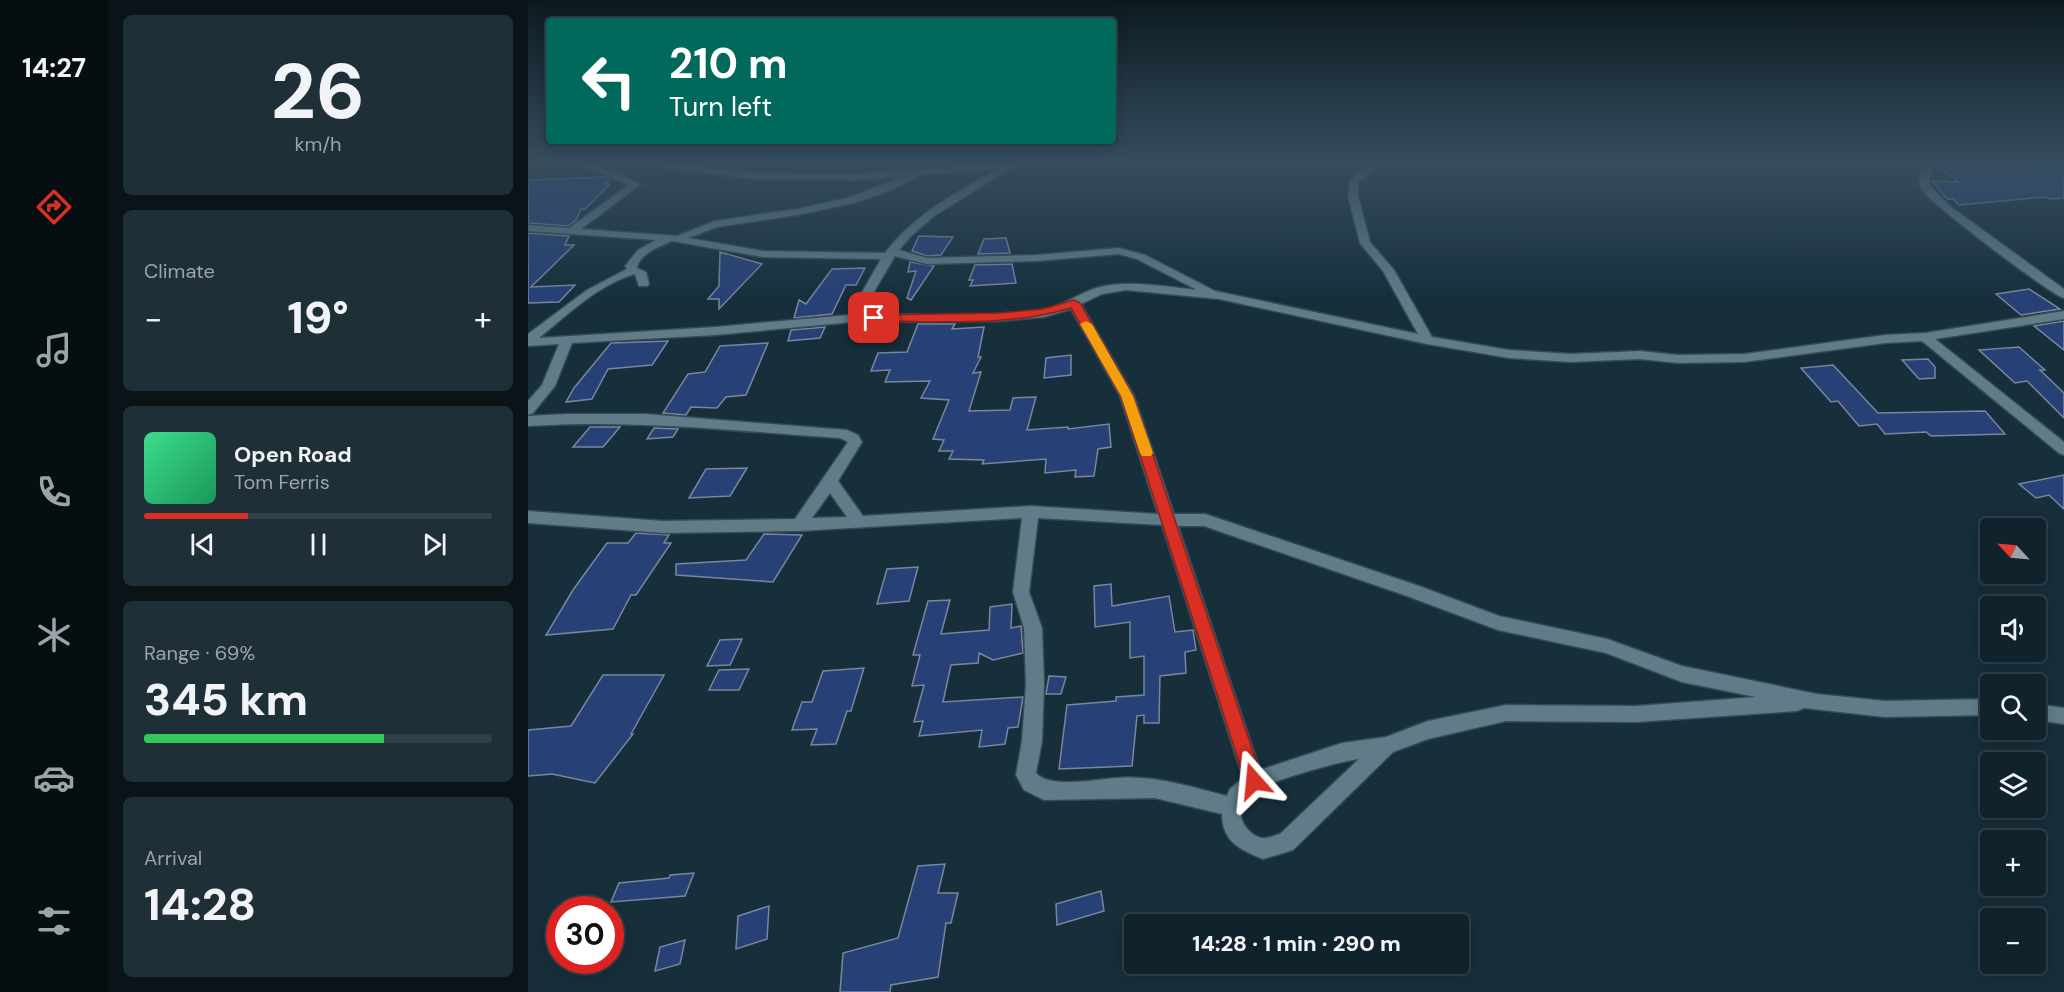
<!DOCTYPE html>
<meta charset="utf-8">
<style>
:root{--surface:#10232c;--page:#1e2f38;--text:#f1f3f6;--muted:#9ca4a9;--line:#304048;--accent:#d93025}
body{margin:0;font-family:"DM Sans",sans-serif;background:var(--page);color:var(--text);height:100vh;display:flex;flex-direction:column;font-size:22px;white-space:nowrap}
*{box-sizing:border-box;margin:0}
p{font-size:20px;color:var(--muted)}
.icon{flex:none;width:33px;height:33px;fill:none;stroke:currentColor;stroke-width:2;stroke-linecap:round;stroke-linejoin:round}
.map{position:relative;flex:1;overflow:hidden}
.sheet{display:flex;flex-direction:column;gap:15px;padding:15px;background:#091318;width:420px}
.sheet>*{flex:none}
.hud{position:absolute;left:18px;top:18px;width:570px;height:126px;border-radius:6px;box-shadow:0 3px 15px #0003,0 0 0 2px var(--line);background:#00695c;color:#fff;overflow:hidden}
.needle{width:39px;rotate:296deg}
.controls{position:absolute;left:1452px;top:518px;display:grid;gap:12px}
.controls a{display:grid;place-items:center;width:66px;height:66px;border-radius:6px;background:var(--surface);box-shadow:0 3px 15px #0003,0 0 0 2px var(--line);font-size:30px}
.speed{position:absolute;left:18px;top:896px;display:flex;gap:12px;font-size:30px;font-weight:700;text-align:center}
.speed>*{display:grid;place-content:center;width:78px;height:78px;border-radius:50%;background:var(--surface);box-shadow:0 3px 15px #0003,0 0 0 2px var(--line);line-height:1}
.speed .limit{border:9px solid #d22;background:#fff;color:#111}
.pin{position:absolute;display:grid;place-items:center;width:51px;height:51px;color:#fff;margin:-26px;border-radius:12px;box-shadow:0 3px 9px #0006}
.me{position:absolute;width:66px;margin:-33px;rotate:342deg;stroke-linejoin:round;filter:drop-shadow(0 0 4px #0008)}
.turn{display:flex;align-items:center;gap:21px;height:126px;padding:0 24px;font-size:27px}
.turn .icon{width:78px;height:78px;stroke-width:2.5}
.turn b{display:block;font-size:42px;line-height:51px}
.big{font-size:45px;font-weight:800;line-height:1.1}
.sheet .tile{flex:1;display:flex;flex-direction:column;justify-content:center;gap:9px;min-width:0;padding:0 21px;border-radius:9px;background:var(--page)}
.sheet .dial{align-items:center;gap:0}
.dial b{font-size:78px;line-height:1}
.song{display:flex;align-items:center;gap:18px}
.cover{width:72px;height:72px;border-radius:9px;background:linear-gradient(135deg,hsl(150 70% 55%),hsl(150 70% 35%))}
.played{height:6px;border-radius:3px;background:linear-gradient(90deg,var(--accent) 30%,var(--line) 30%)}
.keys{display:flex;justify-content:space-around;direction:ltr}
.heat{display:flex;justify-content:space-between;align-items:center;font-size:33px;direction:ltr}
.charge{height:9px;border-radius:4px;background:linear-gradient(90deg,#34c759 69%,var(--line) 0)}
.trip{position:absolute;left:596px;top:914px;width:345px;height:60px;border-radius:6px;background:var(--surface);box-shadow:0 3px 15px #0003,0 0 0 2px var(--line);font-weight:800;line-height:60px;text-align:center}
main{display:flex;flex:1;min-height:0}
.tabs{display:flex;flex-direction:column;width:108px;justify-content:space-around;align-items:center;background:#060e12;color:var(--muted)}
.tabs .icon{width:42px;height:42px}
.tabs .on{color:var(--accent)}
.tabs b{font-size:27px;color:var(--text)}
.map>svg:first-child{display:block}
.building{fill:#274177;stroke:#7a869d;stroke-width:1.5}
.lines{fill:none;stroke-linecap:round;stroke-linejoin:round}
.minor-casing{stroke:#354a54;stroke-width:3}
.minor{fill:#617c89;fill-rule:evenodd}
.route{fill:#d93025;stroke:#8d1f18;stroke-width:1.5}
.slow{fill:#f59e0b}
</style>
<main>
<nav class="tabs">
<b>14:27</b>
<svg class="icon on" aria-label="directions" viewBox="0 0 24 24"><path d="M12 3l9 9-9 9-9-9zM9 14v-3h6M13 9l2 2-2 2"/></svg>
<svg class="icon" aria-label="music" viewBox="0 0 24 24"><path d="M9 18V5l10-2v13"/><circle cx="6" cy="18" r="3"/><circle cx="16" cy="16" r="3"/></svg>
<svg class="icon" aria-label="phone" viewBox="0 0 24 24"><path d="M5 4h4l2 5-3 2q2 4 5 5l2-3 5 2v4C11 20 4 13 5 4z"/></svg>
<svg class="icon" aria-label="climate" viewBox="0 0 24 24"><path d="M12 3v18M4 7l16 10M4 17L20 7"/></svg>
<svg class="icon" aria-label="car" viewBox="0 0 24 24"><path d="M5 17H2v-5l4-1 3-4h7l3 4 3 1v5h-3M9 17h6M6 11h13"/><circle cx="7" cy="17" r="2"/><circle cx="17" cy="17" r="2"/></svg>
<svg class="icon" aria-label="filters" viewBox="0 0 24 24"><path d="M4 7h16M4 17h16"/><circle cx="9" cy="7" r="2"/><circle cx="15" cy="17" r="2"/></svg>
</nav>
<section class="sheet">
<div class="tile dial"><b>26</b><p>km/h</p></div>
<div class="tile"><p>Climate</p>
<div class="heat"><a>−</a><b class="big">19°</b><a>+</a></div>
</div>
<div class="tile">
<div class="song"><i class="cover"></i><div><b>Open Road</b><p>Tom Ferris</p></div></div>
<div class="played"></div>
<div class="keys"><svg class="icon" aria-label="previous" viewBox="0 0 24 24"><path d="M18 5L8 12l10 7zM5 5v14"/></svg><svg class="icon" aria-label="pause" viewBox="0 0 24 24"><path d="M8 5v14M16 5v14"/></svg><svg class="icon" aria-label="next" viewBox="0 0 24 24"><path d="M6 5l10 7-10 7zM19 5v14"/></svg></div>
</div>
<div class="tile"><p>Range · 69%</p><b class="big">345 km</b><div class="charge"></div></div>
<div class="tile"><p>Arrival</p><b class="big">14:28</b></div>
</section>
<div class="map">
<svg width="1536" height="992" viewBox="0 0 1536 992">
<rect width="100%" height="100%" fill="#162f3b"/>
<g class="building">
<path d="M1466,161H1506L1513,165L1525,161L1536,165V198L1521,199L1518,197L1431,205L1425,199H1419L1404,181L1430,182L1406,164Z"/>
<path d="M76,177L81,179L77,184H82L57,209H53L48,220L40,226L0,223V180Z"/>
<path d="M0,233L41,236L37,245H46L3,287L47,285L31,302L0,303Z"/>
<path d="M391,236L425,237L413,255L399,256L384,251Z"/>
<path d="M478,238L482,253L450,254L456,239Z"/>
<path d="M192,252L234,264L191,309V299H180L191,286Z"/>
<path d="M382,262L406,266L383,300L379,298L388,271L380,272Z"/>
<path d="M484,264L488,283L442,286L445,280H441L447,265Z"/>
<path d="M337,268L328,285H318L304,314L266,318L271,300L278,304L304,269Z"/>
<path d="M1501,289L1532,309L1493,315L1468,294Z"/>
<path d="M1536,321V350L1506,326Z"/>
<path d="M390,324H427L424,329L456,327L450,357H453L445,373L453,372L441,411L482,410L485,398L508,397L499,430L540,427V429L581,424L583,447L570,449L566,476L547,477L548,470L517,473L518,459L454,464L456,460L421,459L425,451H411L416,440L405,439L421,400L393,398L402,381L357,382L362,370L343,371L350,353L379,352Z"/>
<path d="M297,327L292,338L260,341L263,330Z"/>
<path d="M140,341L124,365L80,369L64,399L38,402L46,388L83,343Z"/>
<path d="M240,343L218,395L198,397L189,408L163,407L158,415L135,413L160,374L177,372L192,346Z"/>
<path d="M1491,347L1517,370H1512L1536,393V418L1499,381L1487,383L1451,350Z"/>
<path d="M543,355V375L516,378L518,358Z"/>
<path d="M1400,359L1407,367V378L1391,379L1374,360Z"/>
<path d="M1305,365L1350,413L1457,411L1477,434L1403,436L1398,432L1357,434L1349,424L1331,426L1310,401L1303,402L1273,368Z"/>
<path d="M62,427H92L75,447H45Z"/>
<path d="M126,428L150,429L145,437L119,439Z"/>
<path d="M219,468L202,496L161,498L178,469Z"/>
<path d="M1536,475V509L1521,495L1508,498L1491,484Z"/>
<path d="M108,533L141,535L136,543H143L108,595H103L85,629L18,635L45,590L79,543H100Z"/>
<path d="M236,534L274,535L245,582L148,575V564L218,560Z"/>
<path d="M390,567L381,601L349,604L359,569Z"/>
<path d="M583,584L584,606L641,596L647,632L665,630L668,650L657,652L658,673L632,676L631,723H616V715L609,716L604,766L531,769L539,705L588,701V697L616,695V656L602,658V622L567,627L566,586Z"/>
<path d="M422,600L413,634L461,630L462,607L484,604L483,628L493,626L495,653L465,660L451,653L450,663L423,665L415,702L495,697L490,727L480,728L477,744L451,747L454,730L391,736L395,721L386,722L396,685L384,686L392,655H385L400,601Z"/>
<path d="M214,639L202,665L179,666L192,640Z"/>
<path d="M336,668L323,711H319L308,744L283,745L289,729L264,730L274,702H284L295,671Z"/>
<path d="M221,669L211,690H181L191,670Z"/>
<path d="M75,675H136L103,734H105L67,783L24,774L0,776V730L43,726Z"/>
<path d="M521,676L538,677L533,694H518Z"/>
<path d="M417,864L410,893H430L423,923H418L410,977L363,985L362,992H312L315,953L370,938L390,866Z"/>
<path d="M166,873L157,896L83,902L91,883L141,878L142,875Z"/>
<path d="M573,891L576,911L529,925L528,904Z"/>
<path d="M241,906L239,939L208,949L210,916Z"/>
<path d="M157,940L152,964L127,971L132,947Z"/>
</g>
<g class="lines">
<defs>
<g id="minor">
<path d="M43,161H56L113,184L53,229L149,236L187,221L269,209L319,198L378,176L329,180L226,179L107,164L102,161H127L226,173L329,174L496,161H533L528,164L485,167L406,216L384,235L371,250L399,258L508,255L591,248L617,255L687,291L890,334L855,271L832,243L820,196L822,180L845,161H855L830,183V196L842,242L866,270L904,337L981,350L1043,354L1112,351L1150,355L1216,354L1357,335L1397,333L1536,311V319L1407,339L1536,442V455L1531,453L1394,341L1357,343L1216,362L1150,363L1112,359L1043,362L981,358L899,344L691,299L598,290L574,294L553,304L606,396L646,514H677L891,586L971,616L1079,639L1154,666L1289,694L1357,701L1462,699V715L1357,717L1276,708L1269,711L1108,722L978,721L900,739L865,752L765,850L735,859C713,850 694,842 694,814L627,798L516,800L496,790L488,775L494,741L498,684L496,628L485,592L494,518L271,531L135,533L0,523V511L135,521L267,519L320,442L312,438C208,431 104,419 0,426V416L39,414H117L319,430L330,435L334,442L310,481L335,516L503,506L630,514L592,396L543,309L516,317L471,321L325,322L187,335L44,343L27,386L5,413L0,415V401L14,385L31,344L0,346V334L59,290L99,269L97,266L110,250L128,240L0,231V225L41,228L101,185ZM471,168C430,192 386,214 357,253L235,251L160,238L189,227L269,215L326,203L361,191L393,175ZM144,241L235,257L353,259L321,315L187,327L11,338C39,315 71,284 107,274L111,286H119L121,284L118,272L109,268C111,254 132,246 144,241ZM591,254L609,259L669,290C637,287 600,279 568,288C551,293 536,306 517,309C457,319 394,314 333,314L367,256L399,264L508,261ZM302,493L319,517L284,518ZM510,518L634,525L715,778L702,789L699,796C663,787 627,775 589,778C570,779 521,789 508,773L514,741L516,684L514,628L501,592ZM650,526H676L879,596L970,630L1078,653L1154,682L1228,697L1108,706L978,705L900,721L858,737L814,743L732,770ZM831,759L752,834C747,835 739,839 734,838C720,835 706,816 716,803C720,798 726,793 730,790C744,780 813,761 831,759Z"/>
<path d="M1389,161H1399L1404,167L1401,182L1403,187L1423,207L1536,289V298C1520,293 1405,205 1394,190C1389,183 1393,175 1394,167Z"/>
<path d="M1508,704L1536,708V724L1508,720Z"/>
</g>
</defs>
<use href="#minor" class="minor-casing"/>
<use href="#minor" class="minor"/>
</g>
<linearGradient id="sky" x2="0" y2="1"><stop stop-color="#0c1a20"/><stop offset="0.54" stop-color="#364d60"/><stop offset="1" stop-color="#364d60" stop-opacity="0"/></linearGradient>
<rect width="1536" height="300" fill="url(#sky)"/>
<path class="route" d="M546,300L552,303L605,396L735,781L732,787L726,789L720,787L717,781L593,396L543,308C480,327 411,321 346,321L340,318L346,315L471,313L515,309Z"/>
<path class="slow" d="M558,321L564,324L605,396L625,453L623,456H614L612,453L593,396L552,324Z"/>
</svg>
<div class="controls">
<a><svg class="needle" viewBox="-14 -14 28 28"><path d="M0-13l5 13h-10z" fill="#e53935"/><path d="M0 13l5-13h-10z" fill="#9ca4a9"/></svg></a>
<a><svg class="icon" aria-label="sound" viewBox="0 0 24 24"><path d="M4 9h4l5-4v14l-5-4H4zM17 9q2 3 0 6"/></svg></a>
<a><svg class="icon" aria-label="search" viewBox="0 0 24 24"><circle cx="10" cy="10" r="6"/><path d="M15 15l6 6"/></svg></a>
<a><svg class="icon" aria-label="layers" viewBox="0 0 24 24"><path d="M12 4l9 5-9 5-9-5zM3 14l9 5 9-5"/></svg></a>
<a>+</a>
<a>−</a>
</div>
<div class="speed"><div class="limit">30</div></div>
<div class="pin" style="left:346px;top:318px;background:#d93025"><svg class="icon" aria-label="arrive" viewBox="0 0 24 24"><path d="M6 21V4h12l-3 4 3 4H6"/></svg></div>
<svg class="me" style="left:726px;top:781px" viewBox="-20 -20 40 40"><path d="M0-17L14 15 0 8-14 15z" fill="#d93025" stroke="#fff" stroke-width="4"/></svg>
<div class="trip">14:28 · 1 min · 290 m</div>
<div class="hud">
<div class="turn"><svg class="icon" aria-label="left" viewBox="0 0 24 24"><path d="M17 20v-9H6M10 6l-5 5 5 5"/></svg><div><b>210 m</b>Turn left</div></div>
</div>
</div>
</main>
